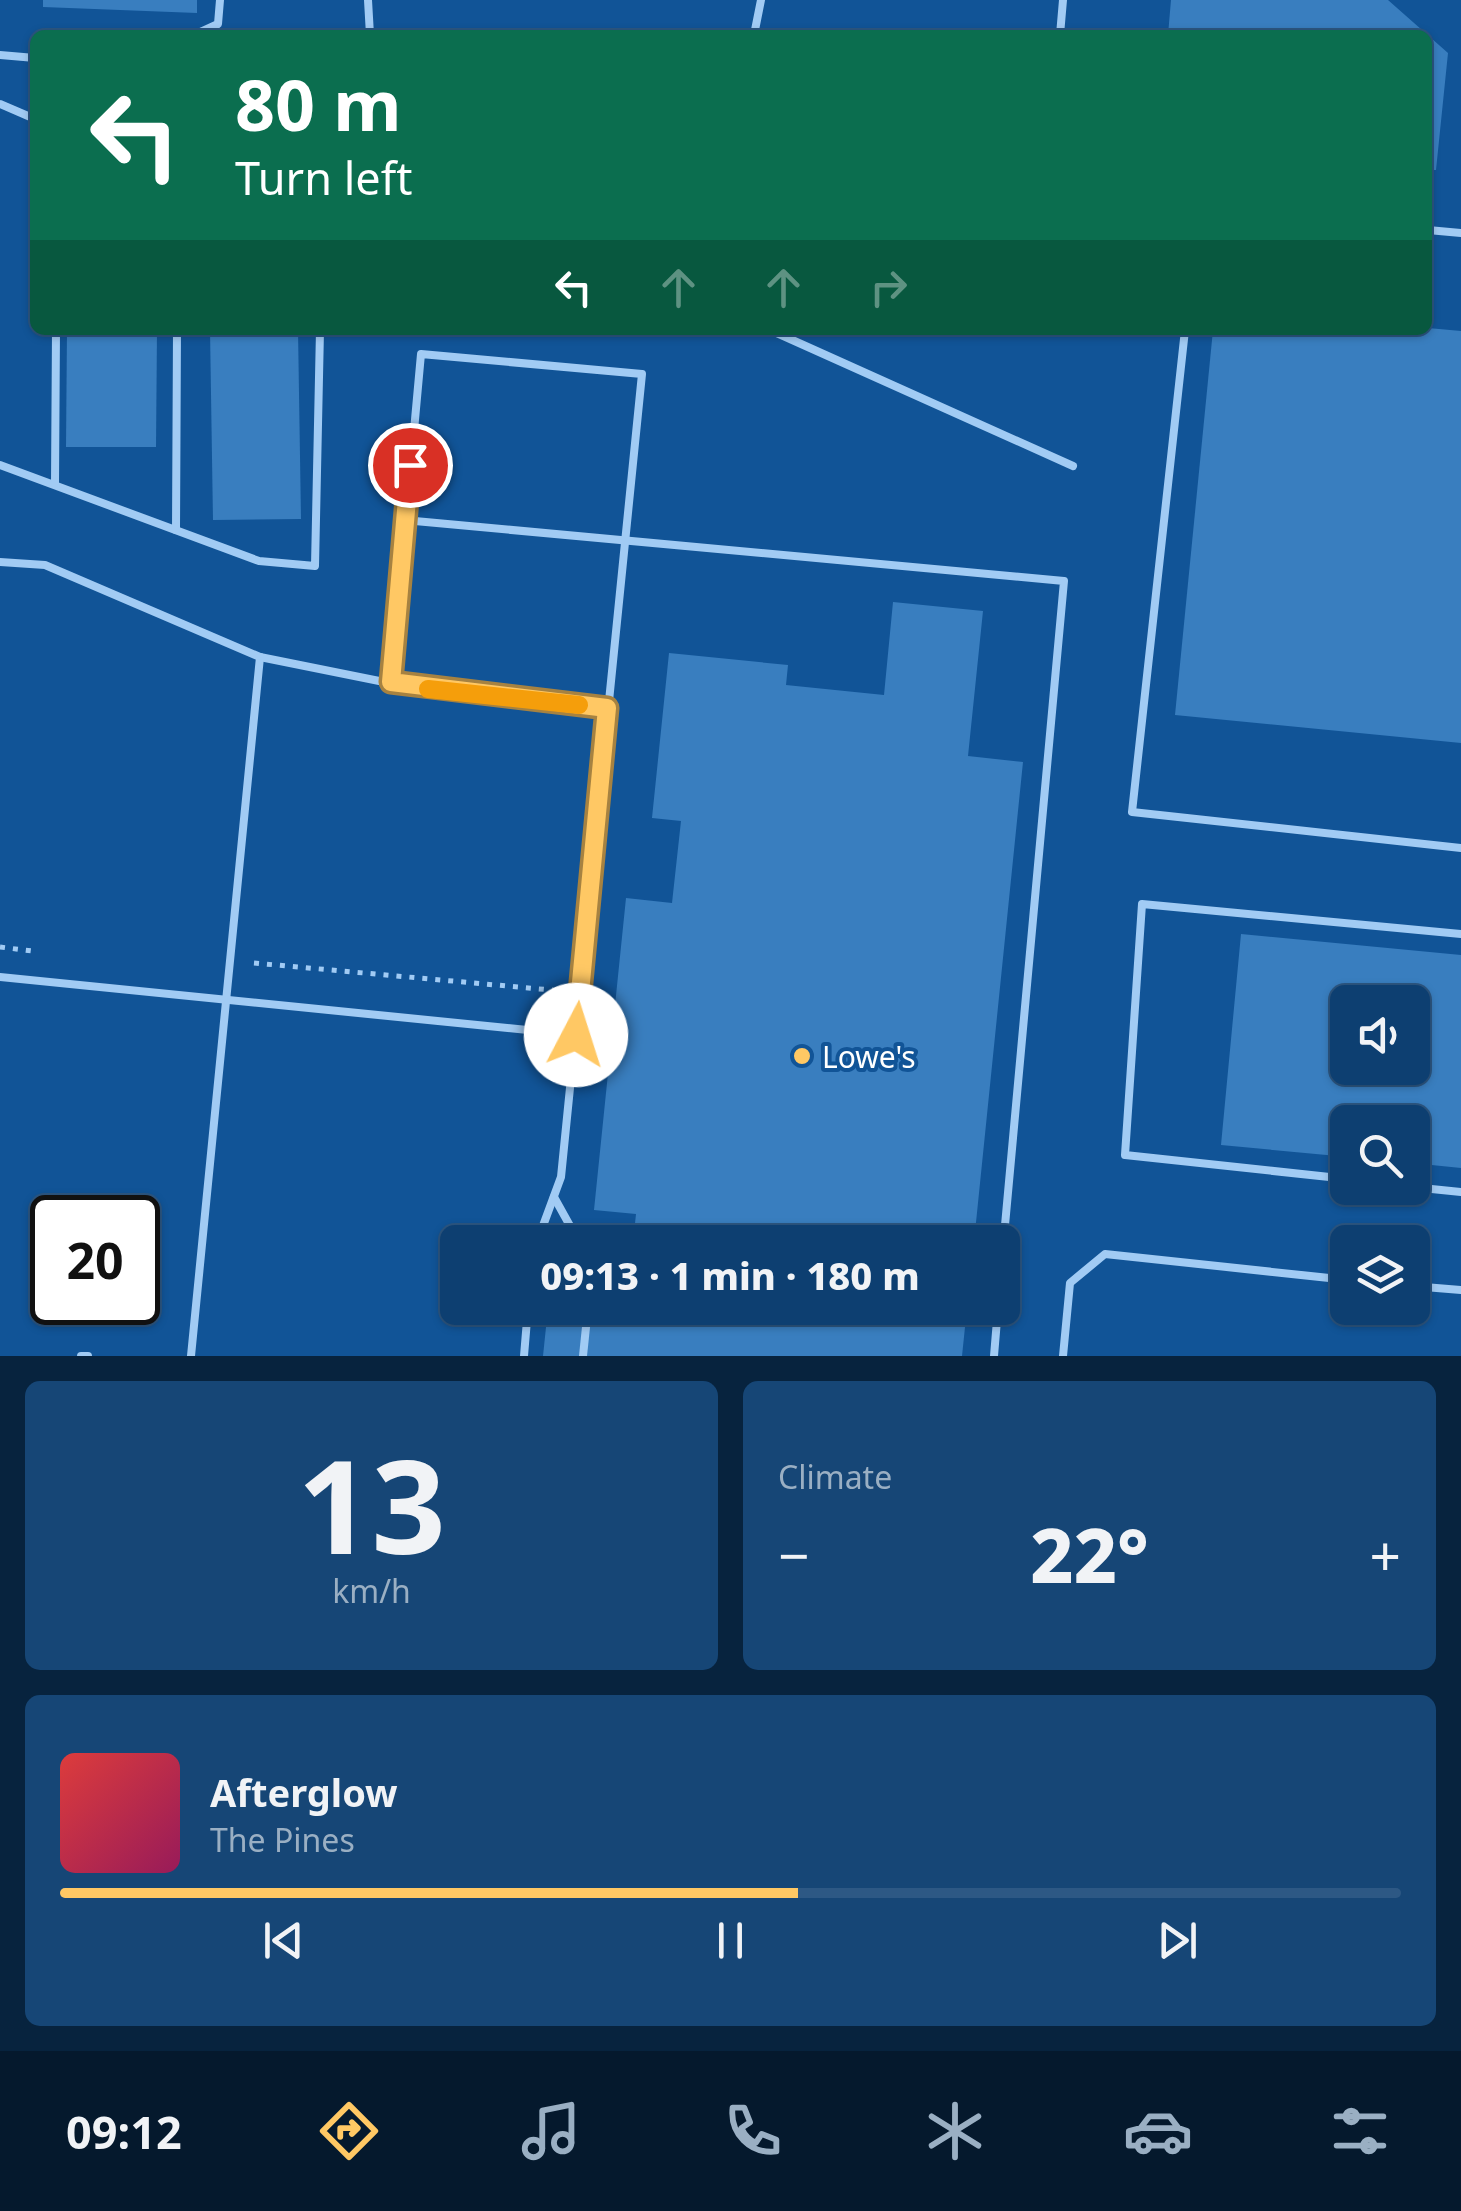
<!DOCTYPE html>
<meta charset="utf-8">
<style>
:root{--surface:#0d3f71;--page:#164676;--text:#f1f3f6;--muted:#9aafc3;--line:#2d5884;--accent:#ffc864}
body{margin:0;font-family:"Noto Sans",sans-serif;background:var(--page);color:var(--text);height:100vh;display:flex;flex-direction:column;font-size:38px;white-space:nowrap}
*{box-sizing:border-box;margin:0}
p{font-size:32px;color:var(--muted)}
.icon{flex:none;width:55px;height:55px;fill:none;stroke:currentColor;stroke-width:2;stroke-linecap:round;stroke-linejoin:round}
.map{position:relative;height:1356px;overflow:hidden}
.panel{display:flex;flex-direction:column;gap:25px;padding:25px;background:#07233e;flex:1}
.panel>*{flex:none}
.top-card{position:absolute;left:30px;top:30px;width:1402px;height:305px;border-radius:15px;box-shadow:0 2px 8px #0004,0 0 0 2px var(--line);background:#0b6e4f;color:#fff;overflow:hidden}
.tools{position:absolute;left:1330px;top:985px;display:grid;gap:20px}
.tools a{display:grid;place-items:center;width:100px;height:100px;border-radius:15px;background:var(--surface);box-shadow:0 2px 8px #0004,0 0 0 2px var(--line);font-size:50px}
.speed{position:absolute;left:30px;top:1195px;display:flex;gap:20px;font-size:50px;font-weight:700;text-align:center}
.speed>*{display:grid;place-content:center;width:130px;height:130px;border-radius:50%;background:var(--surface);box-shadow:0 2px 8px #0004,0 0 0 2px var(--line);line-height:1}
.speed .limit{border:5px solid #111;border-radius:15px;background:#fff;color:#111}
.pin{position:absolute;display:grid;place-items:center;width:85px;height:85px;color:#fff;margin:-42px;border:5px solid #fff;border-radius:50%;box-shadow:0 2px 10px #0007}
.me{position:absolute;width:110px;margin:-55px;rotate:5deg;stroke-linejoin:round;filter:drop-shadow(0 0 8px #0008)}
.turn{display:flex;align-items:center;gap:35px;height:210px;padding:0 40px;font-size:45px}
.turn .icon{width:130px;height:130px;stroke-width:2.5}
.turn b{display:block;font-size:70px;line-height:85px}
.lanes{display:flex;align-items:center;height:95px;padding:0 40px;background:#0003;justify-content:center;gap:50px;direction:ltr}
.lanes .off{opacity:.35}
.big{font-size:75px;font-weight:800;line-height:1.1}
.panel .widget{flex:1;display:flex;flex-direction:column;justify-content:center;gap:15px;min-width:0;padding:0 35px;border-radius:15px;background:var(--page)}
.panel .dial{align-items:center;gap:0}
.dial b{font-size:130px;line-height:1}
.song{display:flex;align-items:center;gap:30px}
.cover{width:120px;height:120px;border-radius:15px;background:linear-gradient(135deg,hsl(0 70% 55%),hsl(330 70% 35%))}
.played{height:10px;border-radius:5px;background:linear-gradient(90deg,var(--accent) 55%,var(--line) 55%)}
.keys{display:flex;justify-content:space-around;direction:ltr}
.heat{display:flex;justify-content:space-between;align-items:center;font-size:55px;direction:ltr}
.panel .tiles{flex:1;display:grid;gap:25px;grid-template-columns:1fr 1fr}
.widget:last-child{grid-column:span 2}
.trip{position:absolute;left:440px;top:1225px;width:580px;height:100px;border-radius:15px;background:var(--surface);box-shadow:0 2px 8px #0004,0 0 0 2px var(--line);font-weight:800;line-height:100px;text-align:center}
.tabs{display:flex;height:160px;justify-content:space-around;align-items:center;background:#05192d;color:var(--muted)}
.tabs .icon{width:70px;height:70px}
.tabs .selected{color:var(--accent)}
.tabs b{font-size:45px;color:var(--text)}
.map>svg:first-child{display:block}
.building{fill:#397ebf;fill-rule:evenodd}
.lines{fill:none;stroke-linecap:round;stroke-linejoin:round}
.path{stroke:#a1cbf4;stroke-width:5;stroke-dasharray:5 8;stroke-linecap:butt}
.service{stroke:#a1cbf4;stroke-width:8}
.route-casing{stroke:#a68241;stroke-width:25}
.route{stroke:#ffc864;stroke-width:18}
.slow{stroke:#f59e0b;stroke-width:18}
.poi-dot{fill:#ffc864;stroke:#115497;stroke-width:4}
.labels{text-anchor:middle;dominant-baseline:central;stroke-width:8;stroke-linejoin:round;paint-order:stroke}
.poi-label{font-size:30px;fill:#fff;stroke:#115497;text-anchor:start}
</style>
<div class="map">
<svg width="1461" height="1356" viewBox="0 0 1461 1356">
<rect width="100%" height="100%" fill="#115497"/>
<g class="building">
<path d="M43,0H197V13L43,7Z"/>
<path d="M1171,0H1388L1448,53L1436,170H1428V35H1168Z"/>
<path d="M1428,328L1461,331V743L1175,715L1213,330Z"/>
<path d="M67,330H157L156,447H66Z"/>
<path d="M210,330H298L301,519L213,520Z"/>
<path d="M893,602L983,611L968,756L1023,762L974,1242H633L636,1214L594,1210L626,898L672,903L681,821L652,818L669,653L788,665L786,685L884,695Z"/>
<path d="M1241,934L1461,955V1168L1412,1163V1122H1348V1157L1221,1145ZM1348,1002H1412V1068H1348Z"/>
<path d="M548,1308H967L962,1356H543Z"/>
</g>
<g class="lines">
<g class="path">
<path d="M0,947L32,951"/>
<path d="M254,963L562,991"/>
</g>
<g class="service">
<path d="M368,0L370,35"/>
<path d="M194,35L218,24L220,0"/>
<path d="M754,35L761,0"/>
<path d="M1060,35L1063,0"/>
<path d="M0,55L35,58"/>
<path d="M0,104L35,119"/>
<path d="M1428,230L1461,233"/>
<path d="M770,330L1073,466"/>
<path d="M1185,330L1132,812L1461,848"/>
<path d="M0,465L259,561L315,566L320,330"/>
<path d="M55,483L56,330"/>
<path d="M404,520L1064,581L1002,1258"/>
<path d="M176,530L177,330"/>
<path d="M0,562L45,565L260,657L419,689L607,708"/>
<path d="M391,682L421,354L642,374L561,1177L537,1242"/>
<path d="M0,977L577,1035"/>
<path d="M1348,1179L1125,1155L1142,904L1461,934"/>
<path d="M1412,1187L1461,1192"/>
<path d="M554,1197L579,1242"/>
<path d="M1412,1286L1461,1290"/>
<path d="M81,1356H88"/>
<path d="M191,1356L260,657"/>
<path d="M524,1356L528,1308"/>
<path d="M583,1356L588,1308"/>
<path d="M994,1356L998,1308"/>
<path d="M1063,1356L1070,1283L1105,1254L1348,1280"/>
</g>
</g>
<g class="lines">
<defs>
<path id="route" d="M410,465L391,682L607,708L576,1035"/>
</defs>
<use href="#route" class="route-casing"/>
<use href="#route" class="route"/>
<path class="slow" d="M428,689L579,705"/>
</g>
<circle class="poi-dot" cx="802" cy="1056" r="10"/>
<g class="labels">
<g class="poi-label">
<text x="822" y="1056">Lowe's</text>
</g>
</g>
</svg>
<div class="tools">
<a><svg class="icon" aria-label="sound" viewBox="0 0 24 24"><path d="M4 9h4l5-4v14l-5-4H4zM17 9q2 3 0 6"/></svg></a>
<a><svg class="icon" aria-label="search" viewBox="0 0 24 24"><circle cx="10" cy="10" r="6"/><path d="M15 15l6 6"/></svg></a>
<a><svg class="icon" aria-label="layers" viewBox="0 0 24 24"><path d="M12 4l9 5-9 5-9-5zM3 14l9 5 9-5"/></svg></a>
</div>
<div class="speed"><div class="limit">20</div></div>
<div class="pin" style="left:410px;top:465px;background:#d93025"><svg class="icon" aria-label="arrive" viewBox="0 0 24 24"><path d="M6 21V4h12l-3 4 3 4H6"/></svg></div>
<svg class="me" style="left:576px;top:1035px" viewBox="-20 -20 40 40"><circle r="19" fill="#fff"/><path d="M0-13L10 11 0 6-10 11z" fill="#ffc864"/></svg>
<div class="trip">09:13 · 1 min · 180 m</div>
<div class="top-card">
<div class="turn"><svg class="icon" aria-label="left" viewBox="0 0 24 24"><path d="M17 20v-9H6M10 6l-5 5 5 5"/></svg><div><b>80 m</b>Turn left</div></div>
<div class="lanes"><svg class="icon" aria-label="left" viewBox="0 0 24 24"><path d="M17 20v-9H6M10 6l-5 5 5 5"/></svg><svg class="icon off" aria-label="ahead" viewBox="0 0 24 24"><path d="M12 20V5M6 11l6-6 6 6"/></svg><svg class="icon off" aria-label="ahead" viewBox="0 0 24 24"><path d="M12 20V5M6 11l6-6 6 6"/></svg><svg class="icon off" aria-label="right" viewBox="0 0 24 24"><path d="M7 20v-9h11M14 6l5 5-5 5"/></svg></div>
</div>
</div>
<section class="panel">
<div class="tiles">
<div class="widget dial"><b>13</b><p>km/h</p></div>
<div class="widget"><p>Climate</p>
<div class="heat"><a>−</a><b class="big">22°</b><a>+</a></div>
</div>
<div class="widget">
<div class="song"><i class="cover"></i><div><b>Afterglow</b><p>The Pines</p></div></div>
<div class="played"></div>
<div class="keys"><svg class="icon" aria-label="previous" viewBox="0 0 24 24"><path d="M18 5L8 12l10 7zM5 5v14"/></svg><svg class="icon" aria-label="pause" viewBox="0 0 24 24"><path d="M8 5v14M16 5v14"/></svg><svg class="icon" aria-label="next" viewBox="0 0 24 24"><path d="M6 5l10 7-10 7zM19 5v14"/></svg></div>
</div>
</div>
</section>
<nav class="tabs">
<b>09:12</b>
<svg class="icon selected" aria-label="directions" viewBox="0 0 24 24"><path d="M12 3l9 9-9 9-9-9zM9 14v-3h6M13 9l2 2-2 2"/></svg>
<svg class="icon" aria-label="music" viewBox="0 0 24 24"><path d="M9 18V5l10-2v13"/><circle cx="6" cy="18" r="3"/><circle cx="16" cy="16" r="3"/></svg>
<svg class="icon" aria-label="phone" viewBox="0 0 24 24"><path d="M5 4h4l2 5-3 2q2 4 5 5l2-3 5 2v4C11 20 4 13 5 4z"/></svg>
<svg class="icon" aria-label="climate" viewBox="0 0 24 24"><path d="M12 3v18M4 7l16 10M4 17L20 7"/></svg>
<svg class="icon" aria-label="car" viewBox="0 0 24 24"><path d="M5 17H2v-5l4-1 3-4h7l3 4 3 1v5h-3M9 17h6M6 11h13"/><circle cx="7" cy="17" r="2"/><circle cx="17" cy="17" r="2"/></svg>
<svg class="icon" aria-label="filters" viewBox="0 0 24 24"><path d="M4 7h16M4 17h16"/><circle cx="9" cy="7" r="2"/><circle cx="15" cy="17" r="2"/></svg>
</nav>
